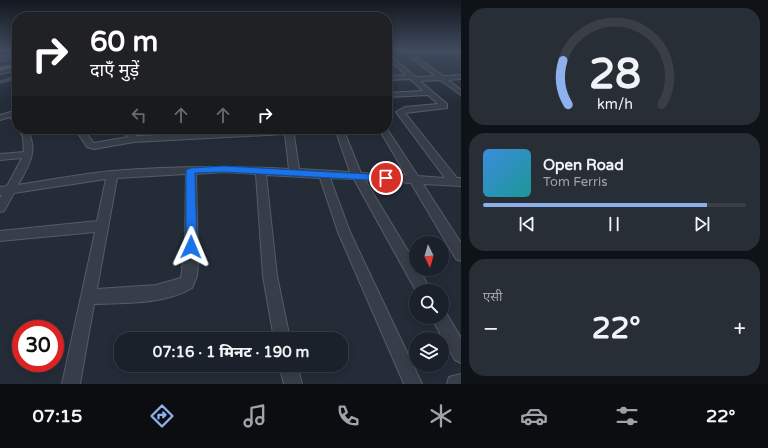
<!DOCTYPE html>
<html lang="hi">
<meta charset="utf-8">
<style>
:root{--surface:#1b212a;--page:#282e36;--text:#f1f3f6;--muted:#a0a3a8;--line:#393e47;--accent:#8eb1ee}
body{margin:0;font-family:"Varela Round","Noto Sans Devanagari",sans-serif;background:var(--page);color:var(--text);height:100vh;display:flex;flex-direction:column;font-size:15px;white-space:nowrap}
*{box-sizing:border-box;margin:0}
p{font-size:13px;color:var(--muted)}
.icon{flex:none;width:22px;height:22px;fill:none;stroke:currentColor;stroke-width:2;stroke-linecap:round;stroke-linejoin:round}
.map{position:relative;flex:1;overflow:hidden}
.side{display:flex;flex-direction:column;gap:8px;padding:8px;background:#0f1217;width:307px}
.side>*{flex:none}
.top-card{position:absolute;left:12px;top:12px;width:380px;height:122px;border-radius:16px;box-shadow:0 2px 10px #0003,0 0 0 1px var(--line);background:#202124;color:#fff;overflow:hidden}
.needle{width:26px;rotate:175deg}
.buttons{position:absolute;left:409px;top:236px;display:grid;gap:8px}
.buttons a{display:grid;place-items:center;width:40px;height:40px;border-radius:50%;background:var(--surface);box-shadow:0 2px 10px #0003,0 0 0 1px var(--line);font-size:20px}
.speed{position:absolute;left:12px;top:320px;display:flex;gap:8px;font-size:20px;font-weight:700;text-align:center}
.speed>*{display:grid;place-content:center;width:52px;height:52px;border-radius:50%;background:var(--surface);box-shadow:0 2px 10px #0003,0 0 0 1px var(--line);line-height:1}
.speed .limit{border:6px solid #d22;background:#fff;color:#111}
.pin{position:absolute;display:grid;place-items:center;width:34px;height:34px;color:#fff;margin:-17px;border:2px solid #fff;border-radius:50%;box-shadow:0 1px 4px #0007}
.me{position:absolute;width:44px;margin:-22px;rotate:1deg;stroke-linejoin:round;filter:drop-shadow(0 0 3px #0008)}
.turn{display:flex;align-items:center;gap:14px;height:84px;padding:0 12px;font-size:18px}
.turn .icon{width:52px;height:52px;stroke-width:2.5}
.turn b{display:block;font-size:28px;line-height:34px}
.lanes{display:flex;align-items:center;height:38px;padding:0 12px;background:#0003;justify-content:center;gap:20px;direction:ltr}
.lanes .off{opacity:.35}
.big{font-size:30px;font-weight:800;line-height:1.1}
.side .widget{flex:1;display:flex;flex-direction:column;justify-content:center;gap:6px;min-width:0;padding:0 14px;border-radius:16px;background:var(--page)}
.side .dial{align-items:center;gap:0}
.dial svg{height:104px;overflow:visible;fill:none;stroke:var(--line);stroke-width:7;stroke-linecap:round;text-anchor:middle}
.dial text{fill:var(--text);stroke:none}
.song{display:flex;align-items:center;gap:12px}
.cover{width:48px;height:48px;border-radius:6px;background:linear-gradient(135deg,hsl(210 70% 55%),hsl(180 70% 35%))}
.played{height:4px;border-radius:2px;background:linear-gradient(90deg,var(--accent) 85%,var(--line) 85%)}
.keys{display:flex;justify-content:space-around;direction:ltr}
.heat{display:flex;justify-content:space-between;align-items:center;font-size:22px;direction:ltr}
.trip{position:absolute;left:114px;top:332px;width:234px;height:40px;border-radius:16px;background:var(--surface);box-shadow:0 2px 10px #0003,0 0 0 1px var(--line);font-weight:800;line-height:40px;text-align:center}
.menu{display:flex;height:64px;justify-content:space-around;align-items:center;background:#0b0d11;color:var(--muted)}
.menu .icon{width:28px;height:28px}
.menu .current{color:var(--accent)}
.menu b{font-size:18px;color:var(--text)}
main{display:flex;flex:1;min-height:0}
.map>svg:first-child{display:block}
.lines{fill:none;stroke-linecap:round;stroke-linejoin:round}
.canal{fill:#3a4960;fill-rule:evenodd}
.minor-casing{stroke:#555c67;stroke-width:2}
.major-casing{stroke:#414752;stroke-width:2}
.minor{fill:#373e49;fill-rule:evenodd}
.major{fill:#555d69;fill-rule:evenodd}
.route{fill:#1a73e8;stroke:#114b97}
</style>
<main>
<div class="map">
<svg width="461" height="384" viewBox="0 0 461 384">
<rect width="100%" height="100%" fill="#242c38"/>
<g class="lines">
<path class="canal" d="M17,75V79L0,84V80Z"/>
<defs>
<g id="minor">
<path d="M406,50H461V53H404Z"/>
<path d="M387,53L416,77L435,76L413,59L412,58L415,56L443,76L461,75V79L448,80L461,90V95L440,80L420,81L447,104V108L405,113L457,178H461V186L423,184L461,243V261L456,259L411,183L365,180L416,264V269H419L431,291H416L354,179L330,178L350,232L422,384H404L338,232L320,178L266,175L277,276L290,339H274L263,276L256,174L224,172L196,174L198,263L197,276L192,288C167,304 124,303 94,304L80,384H62L95,232L0,241V231L97,221L106,179L14,193L4,211L0,212V198L2,195H0V187L7,186L22,158L0,160V154L24,152L23,137L19,129H27C39,151 29,165 18,185C49,180 81,174 112,171C171,166 230,166 289,169L285,134L134,142L94,149L87,147L75,129H83L94,143L128,137L121,129H130L136,136L293,129L299,169L350,172L335,129H343L361,173L406,175L379,129H387L418,176L445,178L396,112L405,107L438,104L428,95L387,97V93L423,91L410,79L387,80V76L406,75L394,64H387V60H390L387,58ZM186,174L185,247L181,278L156,285L97,289L117,178Z"/>
<path d="M17,54V58L0,61V57Z"/>
<path d="M17,66V70L0,74V70Z"/>
<path d="M17,110V123H14L10,117L0,120V115Z"/>
<path d="M442,310L445,311L461,338V363L455,360L431,317H442Z"/>
<path d="M279,365H297L302,384H284Z"/>
<path d="M461,374V384H447L449,377Z"/>
</g>
<path id="major" d="M17,63V67L0,71V67Z"/>
</defs>
<use href="#minor" class="minor-casing"/>
<use href="#major" class="major-casing"/>
<use href="#minor" class="minor"/>
<use href="#major" class="major"/>
</g>
<linearGradient id="sky" x2="0" y2="1"><stop stop-color="#14181f"/><stop offset="0.49" stop-color="#3f4b5e"/><stop offset="1" stop-color="#3f4b5e" stop-opacity="0"/></linearGradient>
<rect width="461" height="103" fill="url(#sky)"/>
<path class="route" d="M224,166L386,175L391,178L386,181L224,172L195,173L197,247L195,250H188L186,247V170L191,168Z"/>
</svg>
<div class="buttons">
<a><svg class="needle" viewBox="-14 -14 28 28"><path d="M0-13l5 13h-10z" fill="#e53935"/><path d="M0 13l5-13h-10z" fill="#a0a3a8"/></svg></a>
<a><svg class="icon" aria-label="search" viewBox="0 0 24 24"><circle cx="10" cy="10" r="6"/><path d="M15 15l6 6"/></svg></a>
<a><svg class="icon" aria-label="layers" viewBox="0 0 24 24"><path d="M12 4l9 5-9 5-9-5zM3 14l9 5 9-5"/></svg></a>
</div>
<div class="speed"><div class="limit">30</div></div>
<div class="pin" style="left:386px;top:178px;background:#d93025"><svg class="icon" aria-label="arrive" viewBox="0 0 24 24"><path d="M6 21V4h12l-3 4 3 4H6"/></svg></div>
<svg class="me" style="left:191px;top:247px" viewBox="-20 -20 40 40"><path d="M0-17L14 15 0 8-14 15z" fill="#1a73e8" stroke="#fff" stroke-width="4"/></svg>
<div class="trip">07:16 · 1 मिनट · 190 m</div>
<div class="top-card">
<div class="turn"><svg class="icon" aria-label="right" viewBox="0 0 24 24"><path d="M7 20v-9h11M14 6l5 5-5 5"/></svg><div><b>60 m</b>दाएँ मुड़ें</div></div>
<div class="lanes"><svg class="icon off" aria-label="left" viewBox="0 0 24 24"><path d="M17 20v-9H6M10 6l-5 5 5 5"/></svg><svg class="icon off" aria-label="ahead" viewBox="0 0 24 24"><path d="M12 20V5M6 11l6-6 6 6"/></svg><svg class="icon off" aria-label="ahead" viewBox="0 0 24 24"><path d="M12 20V5M6 11l6-6 6 6"/></svg><svg class="icon" aria-label="right" viewBox="0 0 24 24"><path d="M7 20v-9h11M14 6l5 5-5 5"/></svg></div>
</div>
</div>
<section class="side">
<div class="widget dial"><svg viewBox="0 0 100 80">
<path d="M14 69A42 42 0 1 1 86 69"/>
<path d="M14 69A42 42 0 0 1 10 35" stroke="#8eb1ee"/>
<text x="50" y="56" font-size="32" font-weight="700">28</text>
<text x="50" y="72" font-size="11">km/h</text>
</svg></div>
<div class="widget">
<div class="song"><i class="cover"></i><div><b>Open Road</b><p>Tom Ferris</p></div></div>
<div class="played"></div>
<div class="keys"><svg class="icon" aria-label="previous" viewBox="0 0 24 24"><path d="M18 5L8 12l10 7zM5 5v14"/></svg><svg class="icon" aria-label="pause" viewBox="0 0 24 24"><path d="M8 5v14M16 5v14"/></svg><svg class="icon" aria-label="next" viewBox="0 0 24 24"><path d="M6 5l10 7-10 7zM19 5v14"/></svg></div>
</div>
<div class="widget"><p>एसी</p>
<div class="heat"><a>−</a><b class="big">22°</b><a>+</a></div>
</div>
</section>
</main>
<nav class="menu">
<b>07:15</b>
<svg class="icon current" aria-label="directions" viewBox="0 0 24 24"><path d="M12 3l9 9-9 9-9-9zM9 14v-3h6M13 9l2 2-2 2"/></svg>
<svg class="icon" aria-label="music" viewBox="0 0 24 24"><path d="M9 18V5l10-2v13"/><circle cx="6" cy="18" r="3"/><circle cx="16" cy="16" r="3"/></svg>
<svg class="icon" aria-label="phone" viewBox="0 0 24 24"><path d="M5 4h4l2 5-3 2q2 4 5 5l2-3 5 2v4C11 20 4 13 5 4z"/></svg>
<svg class="icon" aria-label="climate" viewBox="0 0 24 24"><path d="M12 3v18M4 7l16 10M4 17L20 7"/></svg>
<svg class="icon" aria-label="car" viewBox="0 0 24 24"><path d="M5 17H2v-5l4-1 3-4h7l3 4 3 1v5h-3M9 17h6M6 11h13"/><circle cx="7" cy="17" r="2"/><circle cx="17" cy="17" r="2"/></svg>
<svg class="icon" aria-label="filters" viewBox="0 0 24 24"><path d="M4 7h16M4 17h16"/><circle cx="9" cy="7" r="2"/><circle cx="15" cy="17" r="2"/></svg>
<b>22°</b>
</nav>
